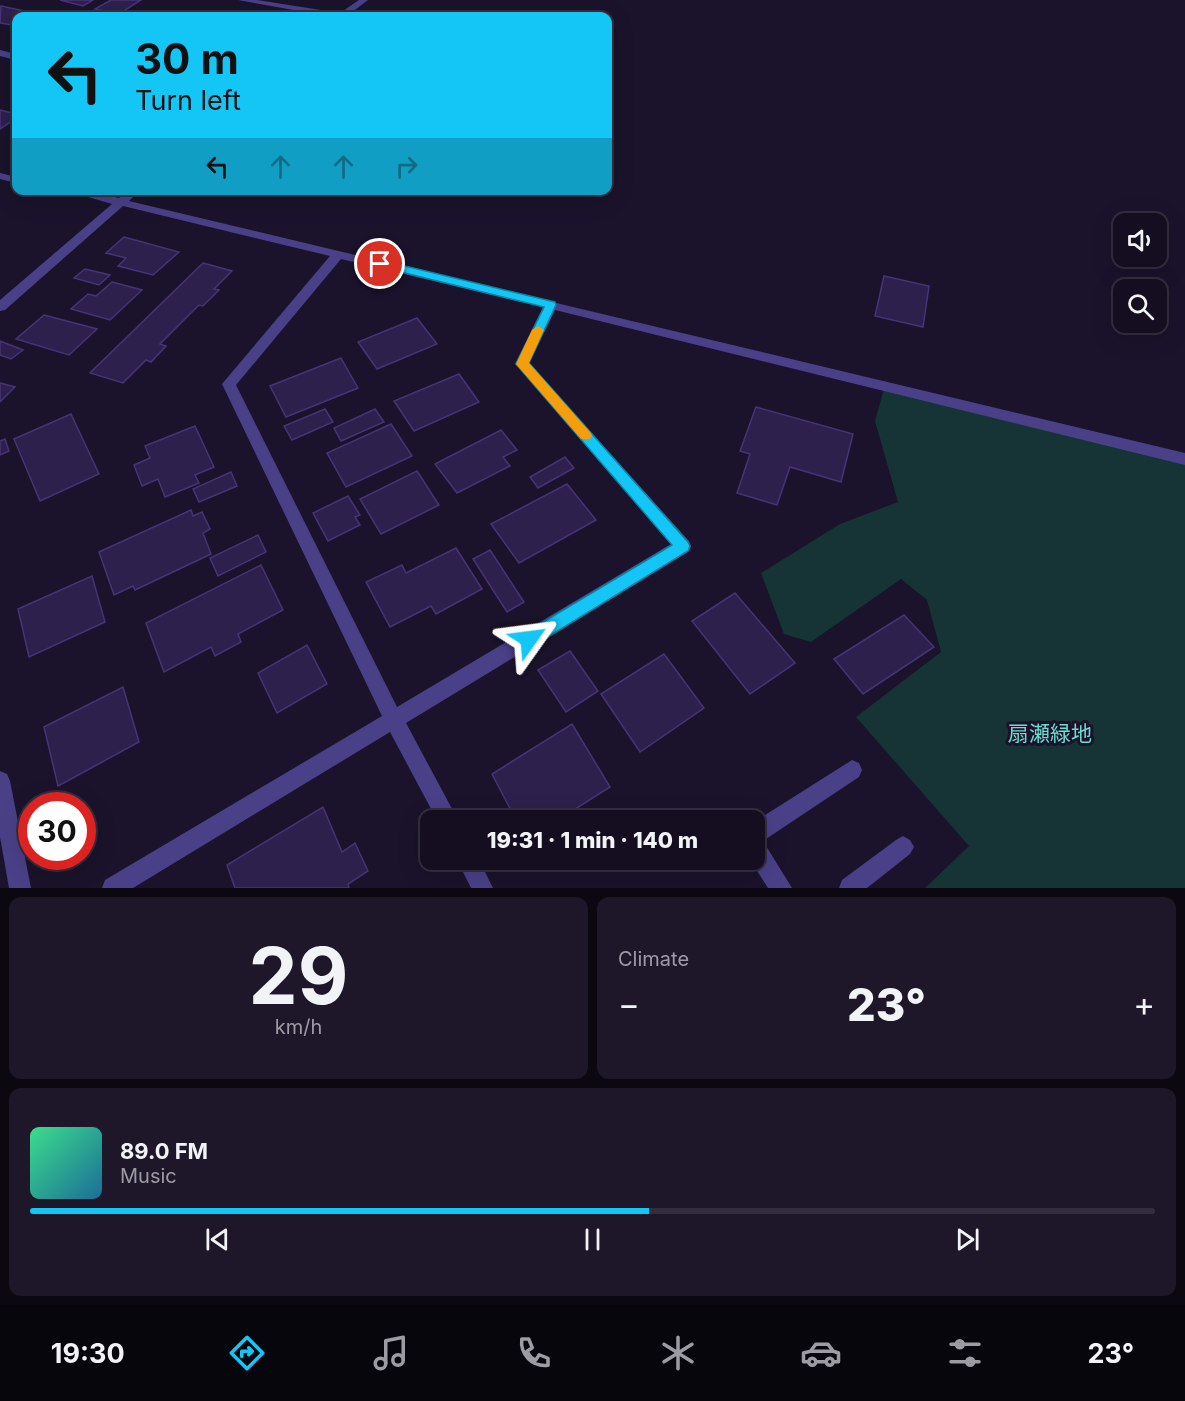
<!DOCTYPE html>
<meta charset="utf-8">
<style>
:root{--surface:#140e20;--page:#1d1729;--text:#f1f3f6;--muted:#9d9ca5;--line:#332e3e;--accent:#14c6f5}
body{margin:0;font-family:Inter,"Noto Sans JP",sans-serif;background:var(--page);color:var(--text);height:100vh;display:flex;flex-direction:column;font-size:22px;white-space:nowrap}
*{box-sizing:border-box;margin:0}
p{font-size:20px;color:var(--muted)}
.icon{flex:none;width:33px;height:33px;fill:none;stroke:currentColor;stroke-width:2;stroke-linecap:round;stroke-linejoin:round}
.map{position:relative;height:888px;overflow:hidden}
.details{display:flex;flex-direction:column;gap:9px;padding:9px;background:#0b0812;flex:1}
.details>*{flex:none}
.top-card{position:absolute;left:12px;top:12px;width:600px;height:183px;border-radius:12px;box-shadow:0 6px 24px #0002,0 0 0 2px var(--line);background:#14c6f5;color:#111;overflow:hidden}
.controls{position:absolute;left:1113px;top:213px;display:grid;gap:12px}
.controls a{display:grid;place-items:center;width:54px;height:54px;border-radius:12px;background:var(--surface);box-shadow:0 6px 24px #0002,0 0 0 2px var(--line);font-size:30px}
.speed{position:absolute;left:18px;top:792px;display:flex;gap:12px;font-size:30px;font-weight:700;text-align:center}
.speed>*{display:grid;place-content:center;width:78px;height:78px;border-radius:50%;background:var(--surface);box-shadow:0 6px 24px #0002,0 0 0 2px var(--line);line-height:1}
.speed .limit{border:9px solid #d22;background:#fff;color:#111}
.pin{position:absolute;display:grid;place-items:center;width:51px;height:51px;color:#fff;margin:-26px;border:3px solid #fff;border-radius:50%;box-shadow:0 2px 6px #0007}
.me{position:absolute;width:66px;margin:-33px;rotate:59deg;stroke-linejoin:round;filter:drop-shadow(0 0 4px #0008)}
.turn{display:flex;align-items:center;gap:21px;height:126px;padding:0 24px;font-size:27px}
.turn .icon{width:78px;height:78px;stroke-width:2.5}
.turn b{display:block;font-size:42px;line-height:51px}
.lanes{display:flex;align-items:center;height:57px;padding:0 24px;background:#0003;justify-content:center;gap:30px;direction:ltr}
.lanes .off{opacity:.35}
.big{font-size:45px;font-weight:800;line-height:1.1}
.details .tile{flex:1;display:flex;flex-direction:column;justify-content:center;gap:9px;min-width:0;padding:0 21px;border-radius:12px;background:var(--page)}
.details .dial{align-items:center;gap:0}
.dial b{font-size:78px;line-height:1}
.song{display:flex;align-items:center;gap:18px}
.cover{width:72px;height:72px;border-radius:9px;background:linear-gradient(135deg,hsl(150 70% 55%),hsl(200 70% 35%))}
.played{height:6px;border-radius:3px;background:linear-gradient(90deg,var(--accent) 55%,var(--line) 55%)}
.keys{display:flex;justify-content:space-around;direction:ltr}
.heat{display:flex;justify-content:space-between;align-items:center;font-size:33px;direction:ltr}
.details .tiles{flex:1;display:grid;gap:9px;grid-template-columns:1fr 1fr}
.tile:last-child{grid-column:span 2}
.trip{position:absolute;left:420px;top:810px;width:345px;height:60px;border-radius:12px;background:var(--surface);box-shadow:0 6px 24px #0002,0 0 0 2px var(--line);font-weight:800;line-height:60px;text-align:center}
.dock{display:flex;height:96px;justify-content:space-around;align-items:center;background:#08060d;color:var(--muted)}
.dock .icon{width:42px;height:42px}
.dock .selected{color:var(--accent)}
.dock b{font-size:27px;color:var(--text)}
.map>svg:first-child{display:block}
.green{fill:#163335}
.building{fill:#2d204c;stroke:#473376;stroke-width:1.5}
.lines{fill:none;stroke-linecap:round;stroke-linejoin:round}
.lane{fill:#4a4088;fill-rule:evenodd}
.street{fill:#4a4088;fill-rule:evenodd}
.route{fill:#14c6f5;stroke:#0d819f;stroke-width:1.5}
.slow{fill:#f59e0b}
.labels{text-anchor:middle;dominant-baseline:central;stroke-width:6;stroke-linejoin:round;paint-order:stroke}
.near-park-label{font-size:21px;fill:#6cdccc;stroke:#1a132b}
</style>
<div class="map">
<svg width="1185" height="888" viewBox="0 0 1185 888">
<rect width="100%" height="100%" fill="#1a132b"/>
<path class="green" d="M885,385L1185,459V888H925L969,846L856,717L941,652L927,600L901,579L811,642L784,634L761,573L840,524L898,502L875,421Z"/>
<g class="building">
<path d="M60,0H93L83,6Z"/>
<path d="M111,0H141L119,14L95,9Z"/>
<path d="M1,6L34,13L27,16H16V23L12,25L0,23Z"/>
<path d="M243,12L270,16H236Z"/>
<path d="M0,110L16,114V118L0,129Z"/>
<path d="M124,237L179,252L153,275L118,266L126,258L106,253Z"/>
<path d="M203,263L232,271L214,289L219,290L203,306L199,305L160,344L166,346L151,362L146,360L123,383L90,373Z"/>
<path d="M85,269L110,275L99,285L74,278Z"/>
<path d="M884,276L929,286L923,327L875,316Z"/>
<path d="M112,282L142,290L110,320L71,309L88,294L96,296Z"/>
<path d="M44,315L97,329L69,355L16,339Z"/>
<path d="M417,318L437,344L377,369L358,342Z"/>
<path d="M0,341L23,350L11,359L0,355Z"/>
<path d="M341,358L358,388L286,417L270,386Z"/>
<path d="M459,374L479,402L414,431L394,401Z"/>
<path d="M0,383L15,387L0,402Z"/>
<path d="M756,407L853,434L841,482L790,467L777,505L737,493L750,454L740,451Z"/>
<path d="M325,409L333,422L292,440L284,426Z"/>
<path d="M375,409L384,422L341,441L334,428Z"/>
<path d="M71,414L99,474L40,501L14,439Z"/>
<path d="M391,424L412,456L346,487L327,453Z"/>
<path d="M195,426L214,467L195,475L199,483L165,497L158,479L142,486L134,465L150,458L145,446Z"/>
<path d="M501,430L517,450L503,457L510,466L457,493L435,464Z"/>
<path d="M5,439L9,451L0,455V441Z"/>
<path d="M565,457L574,468L538,488L530,477Z"/>
<path d="M417,471L439,505L381,534L360,499Z"/>
<path d="M231,472L237,486L199,502L193,489Z"/>
<path d="M567,484L596,520L519,563L491,524Z"/>
<path d="M348,496L360,515L355,517L360,525L328,541L313,513Z"/>
<path d="M191,510L193,516L202,512L210,529L203,533L211,554L135,590L133,586L114,595L99,552Z"/>
<path d="M258,535L266,552L218,576L210,558Z"/>
<path d="M456,548L482,589L436,614L431,606L390,627L366,582L402,565L406,573Z"/>
<path d="M490,550L524,602L507,612L473,559Z"/>
<path d="M261,565L283,610L238,634L241,642L215,656L211,647L164,672L146,623Z"/>
<path d="M92,576L105,622L29,657L18,609Z"/>
<path d="M735,593L795,663L750,694L692,621Z"/>
<path d="M904,615L934,647L863,694L834,659Z"/>
<path d="M307,645L327,684L277,713L258,673Z"/>
<path d="M570,651L598,691L566,712L538,670Z"/>
<path d="M664,654L704,708L640,752L601,694Z"/>
<path d="M123,687L139,742L58,786L44,727Z"/>
<path d="M572,724L610,787L558,820H516L492,774Z"/>
<path d="M323,807L342,852L355,843L368,871L348,884L349,888H235L227,865Z"/>
</g>
<g class="lines">
<g class="lane">
<path d="M852,760L859,763L862,770L859,777L763,841L792,888H768L750,860H754V822Z"/>
<path d="M903,836L910,840L914,847L910,854L867,888H839L842,880L896,840Z"/>
</g>
<g class="street">
<path d="M238,0H257L340,13L359,0H368L347,16H327Z"/>
<path d="M0,50L16,54V60L0,56Z"/>
<path d="M0,173L16,177V183L0,179Z"/>
<path d="M64,190H85L119,198L128,190H140L129,201L1185,453V465L555,310L529,363L689,541L691,546L689,551L406,723L458,820H437L390,732L133,888H102L105,880L382,716L222,384L330,256L123,206L5,310L0,311V300L112,204ZM341,259L543,307L515,364L671,544L397,707L236,385Z"/>
<path d="M0,771L7,774L10,781L31,888H9L0,837Z"/>
<path d="M457,860H479L493,888H471Z"/>
</g>
</g>
<path class="route" d="M380,260L555,302L556,305L529,363L688,542L690,546L688,551L535,645L529,647L523,645L521,639L523,634L672,545L516,364L544,307L376,266V261Z"/>
<path class="slow" d="M538,326L544,330L529,363L590,432L592,435L590,439H581L516,364L532,330Z"/>
<g class="labels">
<g class="near-park-label">
<text x="1050" y="733">扇瀬緑地</text>
</g>
</g>
</svg>
<div class="controls">
<a><svg class="icon" aria-label="sound" viewBox="0 0 24 24"><path d="M4 9h4l5-4v14l-5-4H4zM17 9q2 3 0 6"/></svg></a>
<a><svg class="icon" aria-label="search" viewBox="0 0 24 24"><circle cx="10" cy="10" r="6"/><path d="M15 15l6 6"/></svg></a>
</div>
<div class="speed"><div class="limit">30</div></div>
<div class="pin" style="left:380px;top:264px;background:#d93025"><svg class="icon" aria-label="arrive" viewBox="0 0 24 24"><path d="M6 21V4h12l-3 4 3 4H6"/></svg></div>
<svg class="me" style="left:529px;top:639px" viewBox="-20 -20 40 40"><path d="M0-17L14 15 0 8-14 15z" fill="#14c6f5" stroke="#fff" stroke-width="4"/></svg>
<div class="trip">19:31 · 1 min · 140 m</div>
<div class="top-card">
<div class="turn"><svg class="icon" aria-label="left" viewBox="0 0 24 24"><path d="M17 20v-9H6M10 6l-5 5 5 5"/></svg><div><b>30 m</b>Turn left</div></div>
<div class="lanes"><svg class="icon" aria-label="left" viewBox="0 0 24 24"><path d="M17 20v-9H6M10 6l-5 5 5 5"/></svg><svg class="icon off" aria-label="ahead" viewBox="0 0 24 24"><path d="M12 20V5M6 11l6-6 6 6"/></svg><svg class="icon off" aria-label="ahead" viewBox="0 0 24 24"><path d="M12 20V5M6 11l6-6 6 6"/></svg><svg class="icon off" aria-label="right" viewBox="0 0 24 24"><path d="M7 20v-9h11M14 6l5 5-5 5"/></svg></div>
</div>
</div>
<section class="details">
<div class="tiles">
<div class="tile dial"><b>29</b><p>km/h</p></div>
<div class="tile"><p>Climate</p>
<div class="heat"><a>−</a><b class="big">23°</b><a>+</a></div>
</div>
<div class="tile">
<div class="song"><i class="cover"></i><div><b>89.0 FM</b><p>Music</p></div></div>
<div class="played"></div>
<div class="keys"><svg class="icon" aria-label="previous" viewBox="0 0 24 24"><path d="M18 5L8 12l10 7zM5 5v14"/></svg><svg class="icon" aria-label="pause" viewBox="0 0 24 24"><path d="M8 5v14M16 5v14"/></svg><svg class="icon" aria-label="next" viewBox="0 0 24 24"><path d="M6 5l10 7-10 7zM19 5v14"/></svg></div>
</div>
</div>
</section>
<nav class="dock">
<b>19:30</b>
<svg class="icon selected" aria-label="directions" viewBox="0 0 24 24"><path d="M12 3l9 9-9 9-9-9zM9 14v-3h6M13 9l2 2-2 2"/></svg>
<svg class="icon" aria-label="music" viewBox="0 0 24 24"><path d="M9 18V5l10-2v13"/><circle cx="6" cy="18" r="3"/><circle cx="16" cy="16" r="3"/></svg>
<svg class="icon" aria-label="phone" viewBox="0 0 24 24"><path d="M5 4h4l2 5-3 2q2 4 5 5l2-3 5 2v4C11 20 4 13 5 4z"/></svg>
<svg class="icon" aria-label="climate" viewBox="0 0 24 24"><path d="M12 3v18M4 7l16 10M4 17L20 7"/></svg>
<svg class="icon" aria-label="car" viewBox="0 0 24 24"><path d="M5 17H2v-5l4-1 3-4h7l3 4 3 1v5h-3M9 17h6M6 11h13"/><circle cx="7" cy="17" r="2"/><circle cx="17" cy="17" r="2"/></svg>
<svg class="icon" aria-label="filters" viewBox="0 0 24 24"><path d="M4 7h16M4 17h16"/><circle cx="9" cy="7" r="2"/><circle cx="15" cy="17" r="2"/></svg>
<b>23°</b>
</nav>
